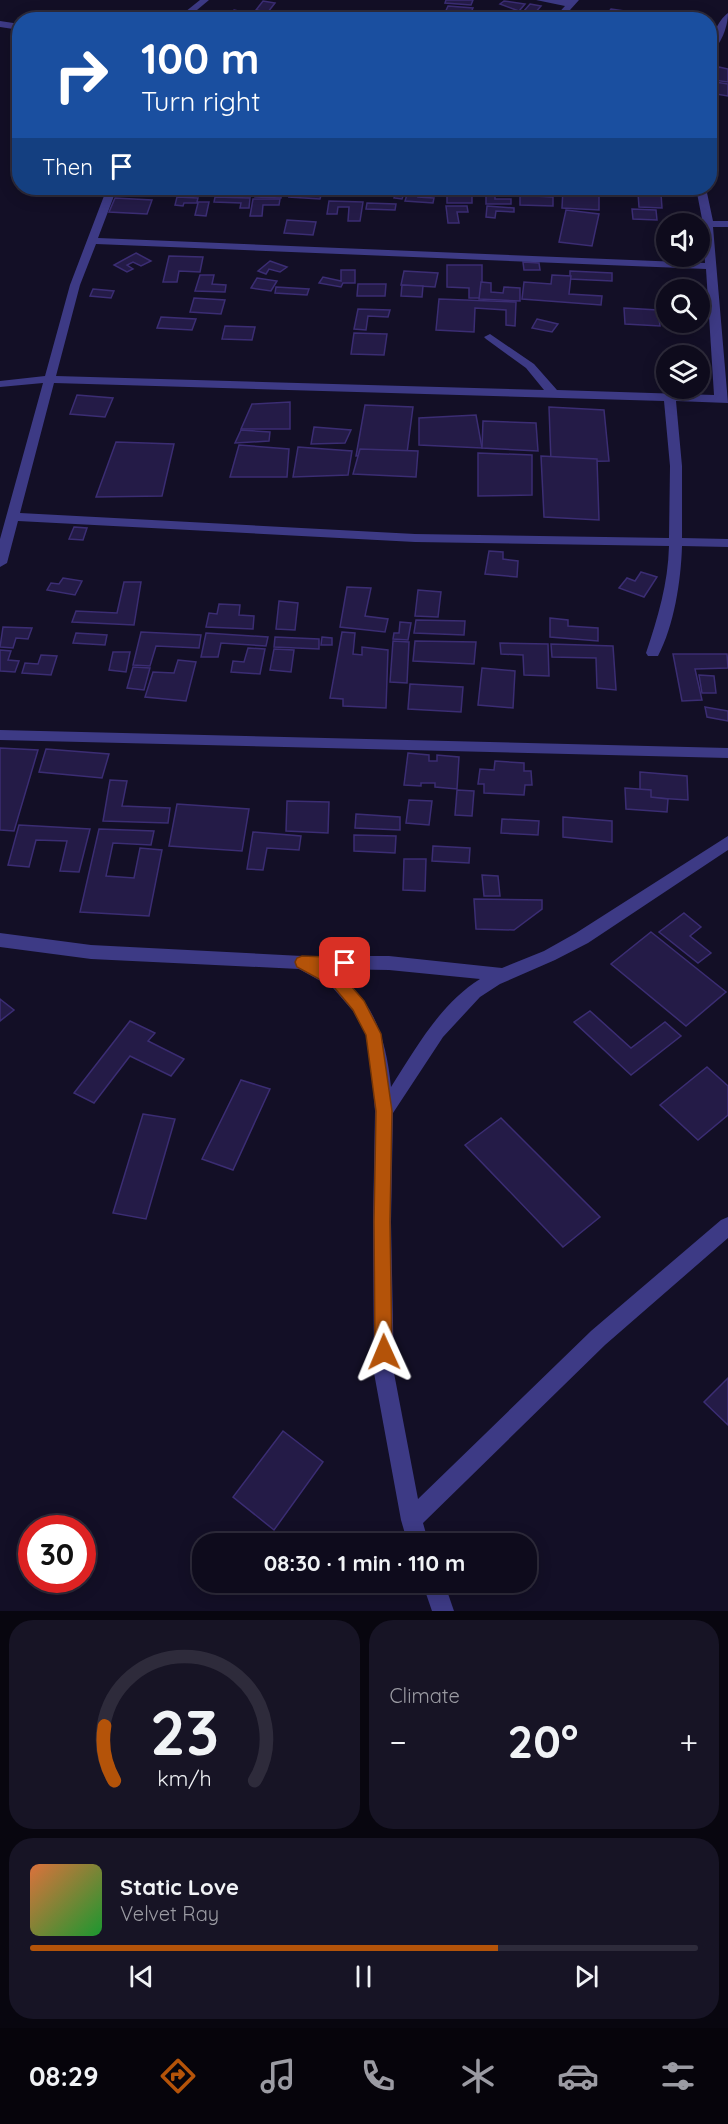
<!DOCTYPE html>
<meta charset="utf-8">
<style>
:root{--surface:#0e0b1c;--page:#171425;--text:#f1f3f6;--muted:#9b9ba3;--line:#2e2b3b;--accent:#b45309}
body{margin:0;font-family:Quicksand,sans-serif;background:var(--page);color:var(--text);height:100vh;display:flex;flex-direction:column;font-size:22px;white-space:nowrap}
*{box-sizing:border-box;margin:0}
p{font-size:20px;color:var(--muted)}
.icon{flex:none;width:33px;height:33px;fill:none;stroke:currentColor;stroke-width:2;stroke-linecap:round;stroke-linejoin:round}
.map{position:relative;height:1611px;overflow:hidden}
.panel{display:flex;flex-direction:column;gap:9px;padding:9px;background:#08060f;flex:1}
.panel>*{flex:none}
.top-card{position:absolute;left:12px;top:12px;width:705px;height:183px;border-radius:24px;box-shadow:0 3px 15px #0003,0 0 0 2px var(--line);background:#1a4fa0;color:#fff;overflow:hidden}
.fabs{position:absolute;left:656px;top:213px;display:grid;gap:12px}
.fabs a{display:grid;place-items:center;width:54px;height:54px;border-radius:50%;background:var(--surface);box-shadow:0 3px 15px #0003,0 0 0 2px var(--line);font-size:30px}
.speed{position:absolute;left:18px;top:1515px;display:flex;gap:12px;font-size:30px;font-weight:700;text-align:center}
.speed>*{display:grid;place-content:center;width:78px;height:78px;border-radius:50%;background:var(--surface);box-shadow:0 3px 15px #0003,0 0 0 2px var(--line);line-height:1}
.speed .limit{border:9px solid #d22;background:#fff;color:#111}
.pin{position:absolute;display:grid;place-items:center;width:51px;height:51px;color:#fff;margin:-26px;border-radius:12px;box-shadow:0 3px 9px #0006}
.me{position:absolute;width:66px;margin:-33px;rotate:359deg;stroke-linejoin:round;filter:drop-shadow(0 0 4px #0008)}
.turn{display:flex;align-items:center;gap:21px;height:126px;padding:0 30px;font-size:27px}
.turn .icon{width:78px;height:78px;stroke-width:2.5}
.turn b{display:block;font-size:42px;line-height:51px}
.then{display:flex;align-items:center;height:57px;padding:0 30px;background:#0003;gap:12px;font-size:22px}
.big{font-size:45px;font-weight:700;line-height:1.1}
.panel .tile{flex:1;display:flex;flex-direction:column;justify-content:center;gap:9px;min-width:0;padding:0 21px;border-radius:24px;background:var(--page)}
.panel .dial{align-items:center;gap:0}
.dial svg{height:156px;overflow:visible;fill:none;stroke:var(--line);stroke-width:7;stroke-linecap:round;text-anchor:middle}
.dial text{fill:var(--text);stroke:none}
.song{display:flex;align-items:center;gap:18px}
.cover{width:72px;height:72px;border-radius:9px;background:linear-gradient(135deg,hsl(20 70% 55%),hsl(130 70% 35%))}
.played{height:6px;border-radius:3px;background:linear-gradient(90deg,var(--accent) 70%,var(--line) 70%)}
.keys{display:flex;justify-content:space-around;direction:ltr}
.heat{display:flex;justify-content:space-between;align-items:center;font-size:33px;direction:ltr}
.panel .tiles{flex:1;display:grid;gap:9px;grid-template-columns:1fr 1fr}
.tile:last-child{grid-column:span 2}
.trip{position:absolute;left:192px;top:1533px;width:345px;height:60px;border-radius:24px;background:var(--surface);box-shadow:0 3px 15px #0003,0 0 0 2px var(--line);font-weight:700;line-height:60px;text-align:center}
.menu{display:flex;height:96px;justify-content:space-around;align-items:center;background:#06040b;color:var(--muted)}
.menu .icon{width:42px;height:42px}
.menu .active{color:var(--accent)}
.menu b{font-size:27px;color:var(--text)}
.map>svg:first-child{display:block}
.building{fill:#241b47;stroke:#3b2d73;stroke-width:1.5}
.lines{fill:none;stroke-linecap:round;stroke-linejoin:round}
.minor{fill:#3d3a85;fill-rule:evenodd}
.route{fill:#b45309;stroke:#753606;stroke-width:1.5}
</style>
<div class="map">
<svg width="728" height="1611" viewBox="0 0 728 1611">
<rect width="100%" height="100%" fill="#130f26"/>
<g class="building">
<path d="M446,0H473L471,5L445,3Z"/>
<path d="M263,1L275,3L268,12L256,10Z"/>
<path d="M504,1L525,4L519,11L500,4Z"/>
<path d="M530,4L541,6L534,14L523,12Z"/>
<path d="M448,6L473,8L469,17L444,15Z"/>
<path d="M611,9L632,12L629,16L608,13Z"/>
<path d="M234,10L256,15L252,17L241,15L236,20L225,18Z"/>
<path d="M719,67L728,69V82L713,80Z"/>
<path d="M715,82L728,84V96L710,93Z"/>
<path d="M179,188H200L198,194L177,193Z"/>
<path d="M226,188H252L250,197L224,196Z"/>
<path d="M257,188L282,189L281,198L255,197Z"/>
<path d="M398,188H406L402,199L394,198Z"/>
<path d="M409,188H420L418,197L434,198L433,203L405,201Z"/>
<path d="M466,188H498L499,192L467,194Z"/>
<path d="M520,188H536L535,196L553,197V206L520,205Z"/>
<path d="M563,188H599V210L562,208Z"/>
<path d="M605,188H627L626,194L605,192Z"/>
<path d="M292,190L322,192L320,199L289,197Z"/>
<path d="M486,193L495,194V199H511V204H486Z"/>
<path d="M638,193L661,194L662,208L639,207Z"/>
<rect x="447" y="195" width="25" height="8"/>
<path d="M177,197L198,198L197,202H209L206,216L195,215L198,203H184L183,206L175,205Z"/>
<path d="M215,197L250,198L249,208H240L241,203L214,202Z"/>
<path d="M115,198L152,200L147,214L109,212Z"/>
<path d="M253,199H280L279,205H263L262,216H250Z"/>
<path d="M329,201L363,202L360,221H348L349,207H338L337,214H327Z"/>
<path d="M367,203L396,204L395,210L366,209Z"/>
<path d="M446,206H467L468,212H457L459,223H448Z"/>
<path d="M487,206L514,208V212L496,211L495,218L486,217Z"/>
<path d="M632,209L656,210L657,220L633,219Z"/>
<path d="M566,210L599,214L592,246L559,242Z"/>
<path d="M287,220L316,222L313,235L284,233Z"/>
<path d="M136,253L151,261L141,266L133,262L127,265L133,269L127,272L114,265Z"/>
<path d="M169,256L203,257L200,272L179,271L177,282H163Z"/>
<path d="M270,261L287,267L280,272L269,269L266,274L258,271Z"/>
<path d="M523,262L539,263L540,270H524Z"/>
<path d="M447,265H482V298H469V288L447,287Z"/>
<path d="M341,270H355V283H343L341,287L319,283L323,277L341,281Z"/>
<path d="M404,271L438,273L435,287L401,285Z"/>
<path d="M570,271L612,273V281L570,279Z"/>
<path d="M200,275H214L212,284L226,285L225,292L195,291Z"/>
<path d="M552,275L571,276L569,294L602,296L601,305L522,299L524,282L551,284Z"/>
<path d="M257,278L277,281L271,291L251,288Z"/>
<path d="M481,282L491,283V292L503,293L504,287L520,288V301L479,299Z"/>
<path d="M358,284H386L385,296H357Z"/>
<path d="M402,285L423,286L422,297L401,296Z"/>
<path d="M276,287L309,289L307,295L275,293Z"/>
<path d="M93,289L114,291L111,298L90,296Z"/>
<path d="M194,298L225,300L221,314L190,312Z"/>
<path d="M439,299L516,302L515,326L506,325V310L475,308L474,332L436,330Z"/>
<path d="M624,308L658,310L660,326L625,324Z"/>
<path d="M358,309L390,310L388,317L368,316L366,330L354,329Z"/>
<path d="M161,317L196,319L192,330L157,328Z"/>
<path d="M537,319L558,324L552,332L532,328Z"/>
<path d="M225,326L255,327L252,340L222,339Z"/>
<path d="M354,333L387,334L384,355L351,354Z"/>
<path d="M77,395L113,398L105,417L70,414Z"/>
<path d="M290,402V429H241L252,404Z"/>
<path d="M365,405L413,407L407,453L356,456Z"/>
<path d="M549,407L604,410L609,461L551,462Z"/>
<path d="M476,415L482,448L419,445V418Z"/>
<path d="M483,421L536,423L538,451L482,448Z"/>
<path d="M314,427L351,430L345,443L311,444Z"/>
<path d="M241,430L270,432L269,441L235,443Z"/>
<path d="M116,442L174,444L162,496L96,497Z"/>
<path d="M239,445L289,449L287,477H230Z"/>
<path d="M298,447L352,451L348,475L293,477Z"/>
<path d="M360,449L418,451L416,477L353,474Z"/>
<path d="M478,453L532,455V495L478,496Z"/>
<path d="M541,456L597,459L599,520L544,517Z"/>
<path d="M74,527L87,528L83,540L69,539Z"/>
<path d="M489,551L503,552V559L518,561L517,577L485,574Z"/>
<path d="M641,572L657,577L644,597L619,588L627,578L635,581Z"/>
<path d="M63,578L82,581L75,595L47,590L51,583L59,584Z"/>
<path d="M124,582H141L134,625L72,622L76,611L117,613Z"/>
<path d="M347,587L371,588L365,616L388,619L385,632L340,627Z"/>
<path d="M418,590L441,592L438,617L415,616Z"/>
<path d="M279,601L298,603L295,630L276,629Z"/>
<path d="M219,604L240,605L239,615L254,616L253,629L206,627L209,613L217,614Z"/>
<path d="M550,618L568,620V626L598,628V641L550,637Z"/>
<path d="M416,620L465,621L464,635L414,633Z"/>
<path d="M400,622L411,623L408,640L393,639L394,633H399Z"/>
<path d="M3,627L32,628L28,639L16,638L13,648L0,647Z"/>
<path d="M141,632L201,635L199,648L156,646L150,666L133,665Z"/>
<path d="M342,632L355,633L353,654L362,655V647L388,650L386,708L343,706V699L330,698Z"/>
<path d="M76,633L107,635L105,645L73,643Z"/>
<path d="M206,633L268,637L266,646L221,643L218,657H201Z"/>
<path d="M275,637L319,639V649L274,647Z"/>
<path d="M322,637L332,638V645H321Z"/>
<path d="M393,641L409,642L407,683L390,682Z"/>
<path d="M415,641L476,642L474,664L413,661Z"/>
<path d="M500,643L548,644L549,676L524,675L523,655L501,654Z"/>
<path d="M551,644L613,646L616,690L597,688L596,658L552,657Z"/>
<path d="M248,648L265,649L260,674L231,672L233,661L244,662Z"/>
<path d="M274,649L294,650L291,672L270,670Z"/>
<path d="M0,650L11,651L8,660L19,661L15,672L0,671Z"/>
<path d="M113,652H130L126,672L109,670Z"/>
<path d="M673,654H727L728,668L695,669L702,700L682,701Z"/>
<path d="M41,655L57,656L51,675L22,673L25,663L38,664Z"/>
<path d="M178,660L196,662L186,701L145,697L153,672L174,673Z"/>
<path d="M133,667L150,668L144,690L127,688Z"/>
<path d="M482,668L515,671L513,708L478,705Z"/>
<path d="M699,675L714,676L716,693H702Z"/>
<path d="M410,684L463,687L461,712L408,709Z"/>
<path d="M705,707L728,711V721L707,717Z"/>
<path d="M0,748L38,750L14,831L0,830Z"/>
<path d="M46,749L109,754L102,778L39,772Z"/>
<path d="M408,753L429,755V761H437V755L459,757L457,789L435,787V783H421V786L404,785Z"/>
<path d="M495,761L524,763V771H531L532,785H525L524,795L484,793V784H478L480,769L494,770Z"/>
<path d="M640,772L687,776L688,800L640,797Z"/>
<path d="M110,780L127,781L122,806L170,808L168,823L103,821Z"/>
<path d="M625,788L651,790V797L668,799L667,812L626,809Z"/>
<path d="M457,790L474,791L472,816L455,815Z"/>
<path d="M409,800L432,801L429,825L406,823Z"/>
<path d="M287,801L329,802L328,833L286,831Z"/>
<path d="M177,804L249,809L242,851L169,846Z"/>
<path d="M356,814L400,817V830L355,828Z"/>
<path d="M563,817L612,821V842L563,837Z"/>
<path d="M502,819L539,821L538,835L501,833Z"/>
<path d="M19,825L90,829L79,872L60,871L67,841L36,840L29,867L8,865Z"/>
<path d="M99,829L154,831L151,845L113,843L106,876L134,878L140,848L162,850L149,916L80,912Z"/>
<path d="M253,832L301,836L299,850L267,848L263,870L247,869Z"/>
<path d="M354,835L396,836L395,853L354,851Z"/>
<path d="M433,846L470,848L469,863L432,861Z"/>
<path d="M404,859H426L425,891L403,890Z"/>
<path d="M482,875L498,876L500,896H484Z"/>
<path d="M474,899L542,900V909L514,930L476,929Z"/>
<path d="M684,913L701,927L690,936L711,953L698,963L659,932Z"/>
<path d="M651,932L726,992L686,1026L611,964Z"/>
<path d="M0,999L14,1010L0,1021Z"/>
<path d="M590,1011L631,1048L665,1022L681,1036L631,1075L574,1022Z"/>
<path d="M130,1021L155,1033L148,1041L184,1059L171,1076L130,1056L94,1103L74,1093Z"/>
<path d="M707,1067L728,1086V1115L698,1140L660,1105Z"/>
<path d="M241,1080L270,1089L233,1170L202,1159Z"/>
<path d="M143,1114L175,1119L146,1219L113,1213Z"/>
<path d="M501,1118L600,1217L563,1247L465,1145Z"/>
<path d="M728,1378V1425L704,1402Z"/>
<path d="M283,1431L323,1462L274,1530L233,1497Z"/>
</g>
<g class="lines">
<g class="minor">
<path d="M200,0H209L185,20H175Z"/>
<path d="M536,0H579L561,20H552L565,6Z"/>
<path d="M728,13C728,26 721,46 710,52C710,39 718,20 728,13Z"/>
<path d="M0,21L20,24V30L0,27Z"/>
<path d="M107,188H117L98,238L705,263L703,224L696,188H706L713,221H728V227H713L728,403L676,401L682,466V538L728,539V547L682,546C681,581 674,626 658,656H648L646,653C658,617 668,584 669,546L415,542L18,521L7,563L0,567V539L43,383L0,387V381L45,376L70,285ZM96,244L706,269L714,395L557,390L534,364L490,334L484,337L486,339L526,368L544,390L56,376L80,285ZM54,383L664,401L670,466L669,538L415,534L20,513Z"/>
<path d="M0,730L728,748V758L0,740Z"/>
<path d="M728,836V850L588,943L555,960L500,984L480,997L443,1037L393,1113L391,1222L394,1373L418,1499L591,1331L721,1220L728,1217V1238L605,1345L423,1523L429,1544H408L401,1520L374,1373L373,1222L375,1111L372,1077L366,1035L353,1011L333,988L299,969L91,959L0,947V933L91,945L302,956H389L502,968L544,951L576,933ZM328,969L389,970L480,979C440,1004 416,1048 391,1087C386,1038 373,994 328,969Z"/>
<path d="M422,1582H444L454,1611H432Z"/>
</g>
</g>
<path class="route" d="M302,956L351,958L353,963L351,967L326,969L345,979L364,1001L381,1034L392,1111L390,1222L392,1352L390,1358L384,1360L377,1358L375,1352L374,1222L376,1111L366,1035L353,1010L334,987L297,967L295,962L297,958Z"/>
</svg>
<div class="fabs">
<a><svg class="icon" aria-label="sound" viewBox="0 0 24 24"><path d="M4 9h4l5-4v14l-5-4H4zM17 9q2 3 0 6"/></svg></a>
<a><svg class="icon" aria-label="search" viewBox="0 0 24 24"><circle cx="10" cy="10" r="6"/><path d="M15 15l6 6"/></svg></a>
<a><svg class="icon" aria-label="layers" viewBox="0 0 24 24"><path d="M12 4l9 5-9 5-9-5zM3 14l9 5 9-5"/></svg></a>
</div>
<div class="speed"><div class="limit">30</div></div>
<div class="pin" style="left:345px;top:963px;background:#d93025"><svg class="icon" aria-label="arrive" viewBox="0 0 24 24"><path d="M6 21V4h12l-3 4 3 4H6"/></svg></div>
<svg class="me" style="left:384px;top:1352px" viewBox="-20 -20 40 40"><path d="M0-17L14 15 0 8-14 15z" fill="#b45309" stroke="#fff" stroke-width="4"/></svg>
<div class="trip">08:30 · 1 min · 110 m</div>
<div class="top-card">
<div class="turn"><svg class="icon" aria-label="right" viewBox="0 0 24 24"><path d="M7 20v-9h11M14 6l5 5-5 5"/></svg><div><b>100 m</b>Turn right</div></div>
<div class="then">Then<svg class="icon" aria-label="arrive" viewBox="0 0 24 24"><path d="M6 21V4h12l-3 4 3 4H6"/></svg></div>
</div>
</div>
<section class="panel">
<div class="tiles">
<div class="tile dial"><svg viewBox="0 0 100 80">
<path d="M14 69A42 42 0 1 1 86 69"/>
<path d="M14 69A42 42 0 0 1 9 41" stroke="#b45309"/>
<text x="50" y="56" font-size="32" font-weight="700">23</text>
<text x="50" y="72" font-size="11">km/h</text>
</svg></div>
<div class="tile"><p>Climate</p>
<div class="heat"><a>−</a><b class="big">20°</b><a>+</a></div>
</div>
<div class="tile">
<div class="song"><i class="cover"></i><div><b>Static Love</b><p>Velvet Ray</p></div></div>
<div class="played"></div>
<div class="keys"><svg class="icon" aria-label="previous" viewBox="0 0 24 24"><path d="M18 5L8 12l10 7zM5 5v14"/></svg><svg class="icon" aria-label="pause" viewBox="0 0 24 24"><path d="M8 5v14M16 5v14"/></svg><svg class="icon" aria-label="next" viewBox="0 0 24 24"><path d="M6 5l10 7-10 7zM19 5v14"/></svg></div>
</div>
</div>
</section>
<nav class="menu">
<b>08:29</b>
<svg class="icon active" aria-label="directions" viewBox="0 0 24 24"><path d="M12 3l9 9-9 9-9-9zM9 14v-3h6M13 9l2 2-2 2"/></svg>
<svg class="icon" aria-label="music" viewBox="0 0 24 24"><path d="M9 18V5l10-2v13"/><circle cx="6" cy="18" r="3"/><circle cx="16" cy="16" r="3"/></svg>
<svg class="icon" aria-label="phone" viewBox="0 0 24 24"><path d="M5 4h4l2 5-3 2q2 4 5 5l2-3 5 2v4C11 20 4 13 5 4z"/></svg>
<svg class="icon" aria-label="climate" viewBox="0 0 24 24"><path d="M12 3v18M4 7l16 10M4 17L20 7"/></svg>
<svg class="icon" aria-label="car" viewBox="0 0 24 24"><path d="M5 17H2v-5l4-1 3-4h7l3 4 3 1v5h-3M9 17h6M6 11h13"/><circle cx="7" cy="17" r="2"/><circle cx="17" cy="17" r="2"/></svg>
<svg class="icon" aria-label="filters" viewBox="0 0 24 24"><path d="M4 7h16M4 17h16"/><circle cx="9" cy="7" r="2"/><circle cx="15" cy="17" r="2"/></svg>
</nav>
